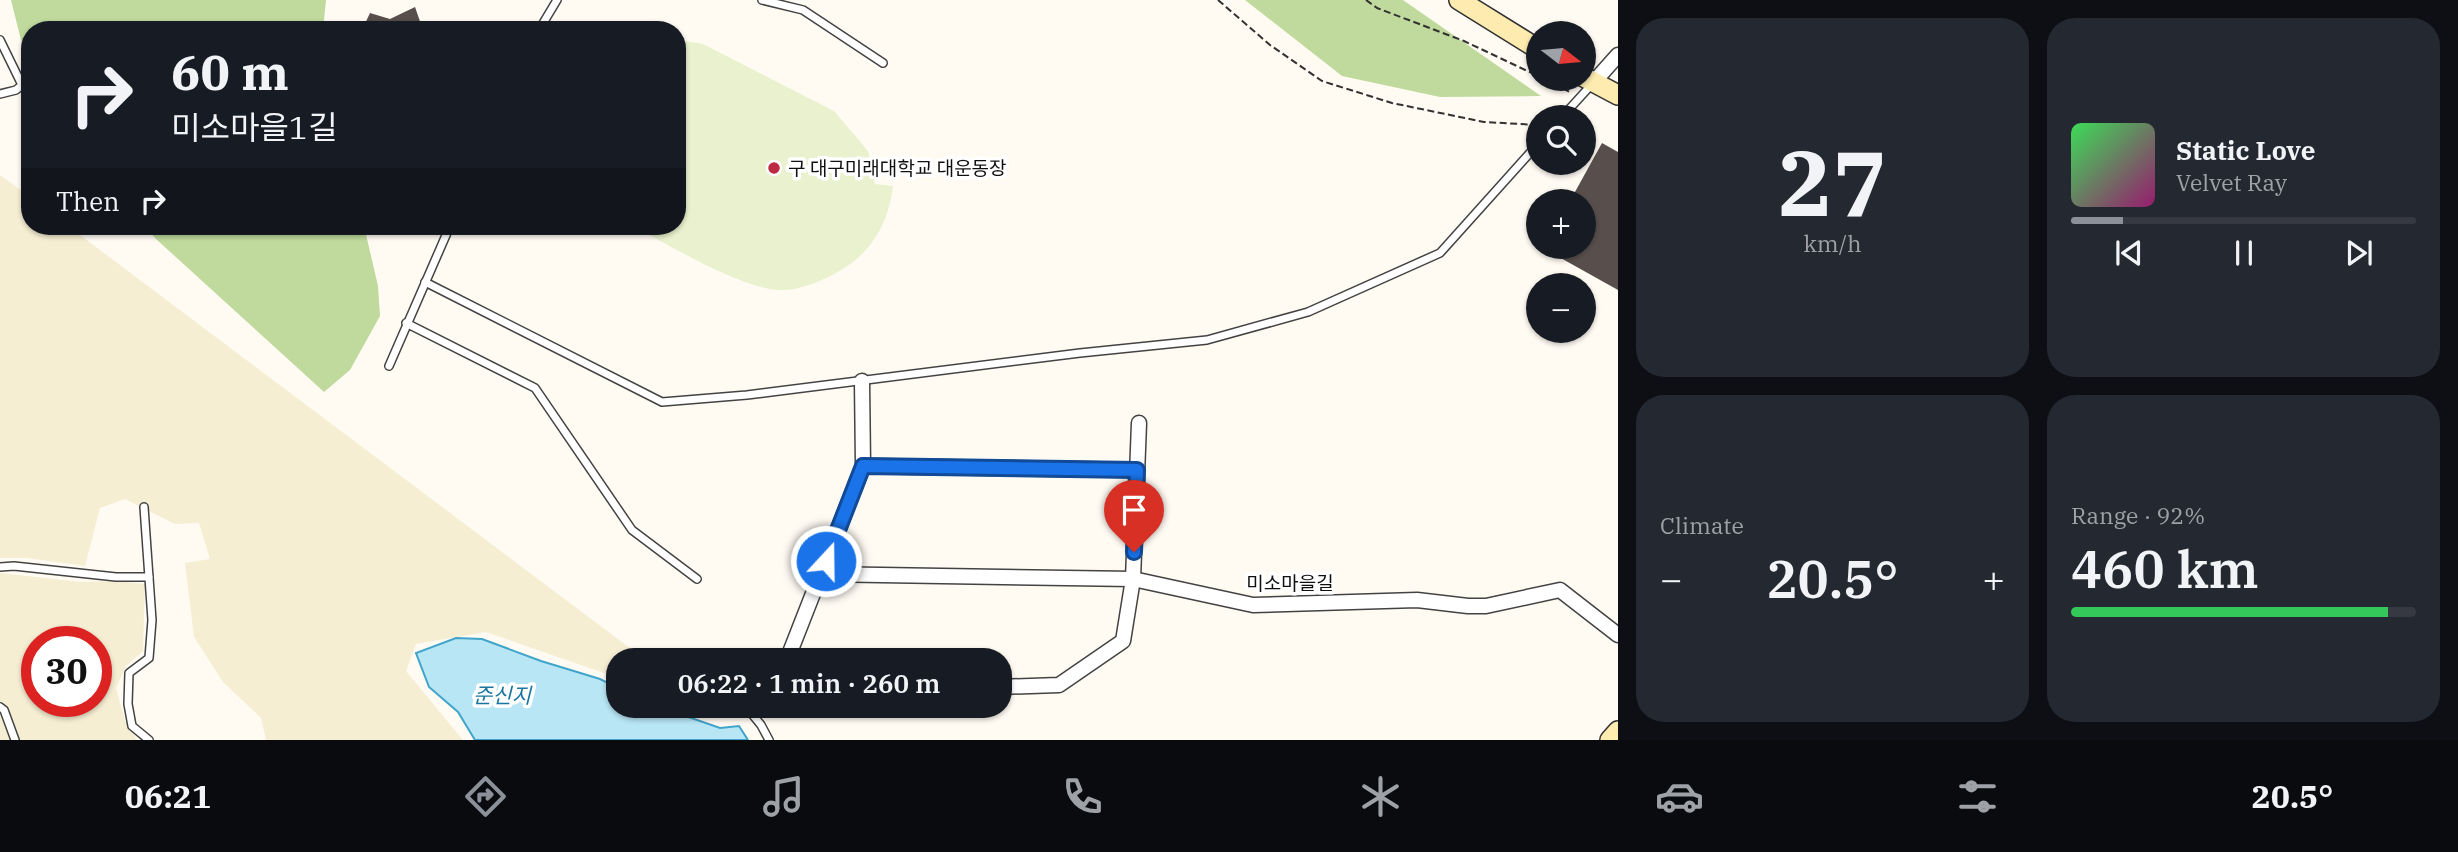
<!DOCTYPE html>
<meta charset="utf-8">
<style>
:root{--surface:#171b24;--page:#242831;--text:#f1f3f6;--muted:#9ea1a6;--line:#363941;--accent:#8c9099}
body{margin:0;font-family:"IBM Plex Serif","Noto Sans KR",serif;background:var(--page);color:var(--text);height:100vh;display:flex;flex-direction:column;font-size:26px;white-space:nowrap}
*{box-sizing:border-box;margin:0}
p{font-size:23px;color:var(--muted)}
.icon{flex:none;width:38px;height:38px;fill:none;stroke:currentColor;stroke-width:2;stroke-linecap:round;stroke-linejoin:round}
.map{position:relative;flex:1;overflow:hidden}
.panel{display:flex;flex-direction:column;gap:18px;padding:18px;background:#0d0f14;width:840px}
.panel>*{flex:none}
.guide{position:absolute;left:21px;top:21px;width:665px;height:214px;border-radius:28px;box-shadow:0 2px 5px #0004;background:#171b24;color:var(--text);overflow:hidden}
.needle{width:46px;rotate:106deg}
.buttons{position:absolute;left:1526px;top:21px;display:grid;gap:14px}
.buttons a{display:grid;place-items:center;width:70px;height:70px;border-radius:50%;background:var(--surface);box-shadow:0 2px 5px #0004;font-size:35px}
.speed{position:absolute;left:21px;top:626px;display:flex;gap:14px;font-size:35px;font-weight:700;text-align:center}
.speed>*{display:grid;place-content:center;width:91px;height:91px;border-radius:50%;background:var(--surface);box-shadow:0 2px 5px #0004;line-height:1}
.speed .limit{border:10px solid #d22;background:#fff;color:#111}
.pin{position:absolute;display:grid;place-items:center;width:60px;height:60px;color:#fff;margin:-72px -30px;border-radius:50% 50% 50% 0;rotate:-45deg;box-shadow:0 0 7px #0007}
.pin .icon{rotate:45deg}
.me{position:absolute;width:77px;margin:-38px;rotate:21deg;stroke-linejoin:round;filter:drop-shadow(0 0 5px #0008)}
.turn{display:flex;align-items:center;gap:24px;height:147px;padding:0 35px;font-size:32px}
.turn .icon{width:91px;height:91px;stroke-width:2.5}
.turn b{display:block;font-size:49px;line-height:60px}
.then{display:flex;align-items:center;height:66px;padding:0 35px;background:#0003;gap:14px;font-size:26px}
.big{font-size:52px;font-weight:600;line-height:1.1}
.panel .tile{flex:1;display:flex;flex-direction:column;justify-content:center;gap:10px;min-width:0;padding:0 24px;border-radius:28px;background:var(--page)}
.panel .dial{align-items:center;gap:0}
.dial b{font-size:91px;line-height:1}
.song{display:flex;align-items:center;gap:21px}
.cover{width:84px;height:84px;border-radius:10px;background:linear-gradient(135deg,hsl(130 70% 55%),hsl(320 70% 35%))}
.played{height:7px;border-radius:4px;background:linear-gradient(90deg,var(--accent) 15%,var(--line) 15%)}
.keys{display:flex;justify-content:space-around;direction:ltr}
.heat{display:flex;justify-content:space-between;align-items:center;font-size:38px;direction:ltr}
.charge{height:10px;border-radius:5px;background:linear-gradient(90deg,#34c759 92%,var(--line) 0)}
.panel .tiles{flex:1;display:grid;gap:18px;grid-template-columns:repeat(2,1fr)}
.trip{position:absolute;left:606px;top:648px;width:406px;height:70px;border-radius:28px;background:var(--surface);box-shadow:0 2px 5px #0004;font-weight:600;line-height:70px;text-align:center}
.dock{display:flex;height:112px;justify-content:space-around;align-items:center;background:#090b0e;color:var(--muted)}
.dock .icon{width:49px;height:49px}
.dock .active{color:var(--accent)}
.dock b{font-size:32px;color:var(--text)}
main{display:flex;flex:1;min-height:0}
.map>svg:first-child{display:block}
.farmland{fill:#f5eed3;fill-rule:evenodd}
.forest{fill:#bfda9c}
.pitch{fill:#e9f1ce}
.water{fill:#b8e6f5;stroke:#40a4cb;stroke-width:2}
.building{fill:#584f4c}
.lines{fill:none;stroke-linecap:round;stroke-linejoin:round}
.lane-casing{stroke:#434343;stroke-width:10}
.street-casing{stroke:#434343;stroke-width:17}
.secondary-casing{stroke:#323232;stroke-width:22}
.path{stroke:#323232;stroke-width:2;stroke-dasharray:7 3.5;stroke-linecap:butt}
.lane{stroke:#fff;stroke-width:7}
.street{stroke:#fff;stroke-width:14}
.secondary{stroke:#fdebaf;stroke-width:19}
.route-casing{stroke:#114b97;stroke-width:18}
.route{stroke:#1a73e8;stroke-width:12}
.poi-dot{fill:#be2942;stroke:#fff;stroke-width:2.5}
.labels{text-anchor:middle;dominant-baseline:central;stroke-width:7;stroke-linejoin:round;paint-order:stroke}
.poi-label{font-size:19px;fill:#101010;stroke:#fff;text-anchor:start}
.street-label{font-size:19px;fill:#101010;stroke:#fff}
.water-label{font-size:21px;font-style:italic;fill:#1a76a1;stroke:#fff}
</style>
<main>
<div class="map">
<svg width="1618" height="740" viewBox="0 0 1618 740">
<rect width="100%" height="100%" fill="#fffbf3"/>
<g class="farmland">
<path d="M0,175L30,197V226H68L646,660H618V678L486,632L416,644L406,671L463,740H266L261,718L223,682L194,637L185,563L210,559L199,523L175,524L125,499L100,508L85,566L27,558H0Z"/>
<path d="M0,573L81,582L116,581L145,584L143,651L126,666L116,688L125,721L137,740H0ZM37,642H96V702H37Z"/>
</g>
<g class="forest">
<path d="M11,0H326L323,30H30V76Z"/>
<path d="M1245,0H1403L1541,96L1440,97L1342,76Z"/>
<path d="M144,226H364L378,286L380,316L350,370L324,392L156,239Z"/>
</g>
<path class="pitch" d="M677,40L703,44L834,111L868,151L875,184L893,186C889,219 875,248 846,267C829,278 807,288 786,290C747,293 669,245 633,226H677Z"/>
<path class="water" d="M456,638L482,639L541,661L600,679L618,688V705H654L720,728L739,726L748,740H475L458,712L429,687L416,653Z"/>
<g class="building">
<path d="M415,7L423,30H362L370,13L390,19Z"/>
<path d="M1602,143L1618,152V290L1541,247H1584V201H1570Z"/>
</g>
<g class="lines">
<defs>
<g id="lane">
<path d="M762,0L803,10L883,63"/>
<path d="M539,30L557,0"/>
<path d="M0,40L22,85L16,90L0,94"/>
<path d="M1562,117L1593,83"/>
<path d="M425,282L662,402L747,395L1080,353L1207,340L1308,312L1440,253L1538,144"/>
<path d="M406,323L535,388L632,530L697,579"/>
<path d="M389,366L450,226"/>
<path d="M144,507L152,620L149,658L129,673L128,704L132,726L149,740"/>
<path d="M0,567L14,566L116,577H149"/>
<path d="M0,707L4,710L15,740"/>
<path d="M748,709L761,725L769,740"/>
</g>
<g id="street">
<path d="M1593,83L1618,55"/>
<path d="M863,466L1137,470"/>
<path d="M820,574L1133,579L1253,605L1417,600L1468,606H1486L1560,590L1618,635"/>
<path d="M787,660L863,466L862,381"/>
<path d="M999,687L1059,685L1123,641L1133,579L1139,423"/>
<path d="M747,709L751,705"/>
</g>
<g id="secondary">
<path d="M1459,0L1538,49"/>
<path d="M1584,77L1618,95"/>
<path d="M1610,740L1618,731"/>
</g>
</defs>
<use href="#lane" class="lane-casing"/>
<use href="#street" class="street-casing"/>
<use href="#secondary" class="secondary-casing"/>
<g class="path">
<path d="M1218,0L1270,45L1322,81L1392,103L1484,122L1538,125"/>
<path d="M1366,0L1377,8L1464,41L1538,76"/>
<path d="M1544,79L1570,92"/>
</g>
<use href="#lane" class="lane"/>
<use href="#street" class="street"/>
<use href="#secondary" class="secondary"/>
</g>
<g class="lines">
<defs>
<path id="route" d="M826,561L863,466L1137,470L1134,552"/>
</defs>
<use href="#route" class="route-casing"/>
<use href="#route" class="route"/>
</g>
<circle class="poi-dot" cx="774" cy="168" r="7"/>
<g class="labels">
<g class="poi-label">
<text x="788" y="168">구 대구미래대학교 대운동장</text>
</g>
<g class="street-label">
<text x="1290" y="583">미소마을길</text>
</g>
<g class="water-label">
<text x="502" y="695">준신지</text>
</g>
</g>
</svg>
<div class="buttons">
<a><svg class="needle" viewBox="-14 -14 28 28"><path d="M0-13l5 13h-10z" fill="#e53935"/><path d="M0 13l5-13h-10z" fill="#9ea1a6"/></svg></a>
<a><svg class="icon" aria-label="search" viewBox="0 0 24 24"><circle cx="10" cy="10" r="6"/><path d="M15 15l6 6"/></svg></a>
<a>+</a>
<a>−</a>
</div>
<div class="speed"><div class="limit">30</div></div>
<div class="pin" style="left:1134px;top:552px;background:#d93025"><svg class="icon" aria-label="arrive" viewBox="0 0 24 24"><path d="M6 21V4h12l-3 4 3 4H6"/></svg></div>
<svg class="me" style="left:826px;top:561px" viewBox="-20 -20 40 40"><circle r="17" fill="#1a73e8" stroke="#fff" stroke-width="3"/><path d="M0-11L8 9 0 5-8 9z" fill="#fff"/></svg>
<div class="trip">06:22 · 1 min · 260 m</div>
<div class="guide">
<div class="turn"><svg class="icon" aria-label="right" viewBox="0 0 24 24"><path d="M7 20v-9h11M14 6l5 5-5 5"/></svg><div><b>60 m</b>미소마을1길</div></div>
<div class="then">Then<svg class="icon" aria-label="right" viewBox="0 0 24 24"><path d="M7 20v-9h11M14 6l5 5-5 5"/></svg></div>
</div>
</div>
<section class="panel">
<div class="tiles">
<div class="tile dial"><b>27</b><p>km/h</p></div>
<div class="tile">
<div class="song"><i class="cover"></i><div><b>Static Love</b><p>Velvet Ray</p></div></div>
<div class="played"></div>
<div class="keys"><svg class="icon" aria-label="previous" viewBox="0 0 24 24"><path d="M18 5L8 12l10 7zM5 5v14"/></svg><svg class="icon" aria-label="pause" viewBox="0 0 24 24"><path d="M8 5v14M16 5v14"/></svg><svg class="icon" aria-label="next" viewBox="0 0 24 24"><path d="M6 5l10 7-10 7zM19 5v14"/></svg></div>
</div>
<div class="tile"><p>Climate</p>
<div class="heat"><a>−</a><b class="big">20.5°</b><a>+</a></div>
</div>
<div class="tile"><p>Range · 92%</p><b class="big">460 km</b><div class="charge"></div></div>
</div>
</section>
</main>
<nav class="dock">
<b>06:21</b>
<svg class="icon active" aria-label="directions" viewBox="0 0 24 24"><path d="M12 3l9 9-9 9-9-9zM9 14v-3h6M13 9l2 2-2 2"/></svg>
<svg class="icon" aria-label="music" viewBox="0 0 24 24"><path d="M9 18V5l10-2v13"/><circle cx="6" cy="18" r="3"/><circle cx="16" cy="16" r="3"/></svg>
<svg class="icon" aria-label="phone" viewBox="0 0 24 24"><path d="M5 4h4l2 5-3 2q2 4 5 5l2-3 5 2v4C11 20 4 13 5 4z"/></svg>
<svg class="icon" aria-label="climate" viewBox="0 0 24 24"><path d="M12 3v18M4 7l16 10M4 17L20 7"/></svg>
<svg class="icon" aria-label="car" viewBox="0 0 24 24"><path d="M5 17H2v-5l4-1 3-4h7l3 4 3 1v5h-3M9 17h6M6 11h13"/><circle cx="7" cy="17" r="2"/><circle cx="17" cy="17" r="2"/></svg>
<svg class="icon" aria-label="filters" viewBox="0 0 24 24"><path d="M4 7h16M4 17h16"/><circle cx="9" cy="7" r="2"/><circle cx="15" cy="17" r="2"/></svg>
<b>20.5°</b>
</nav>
